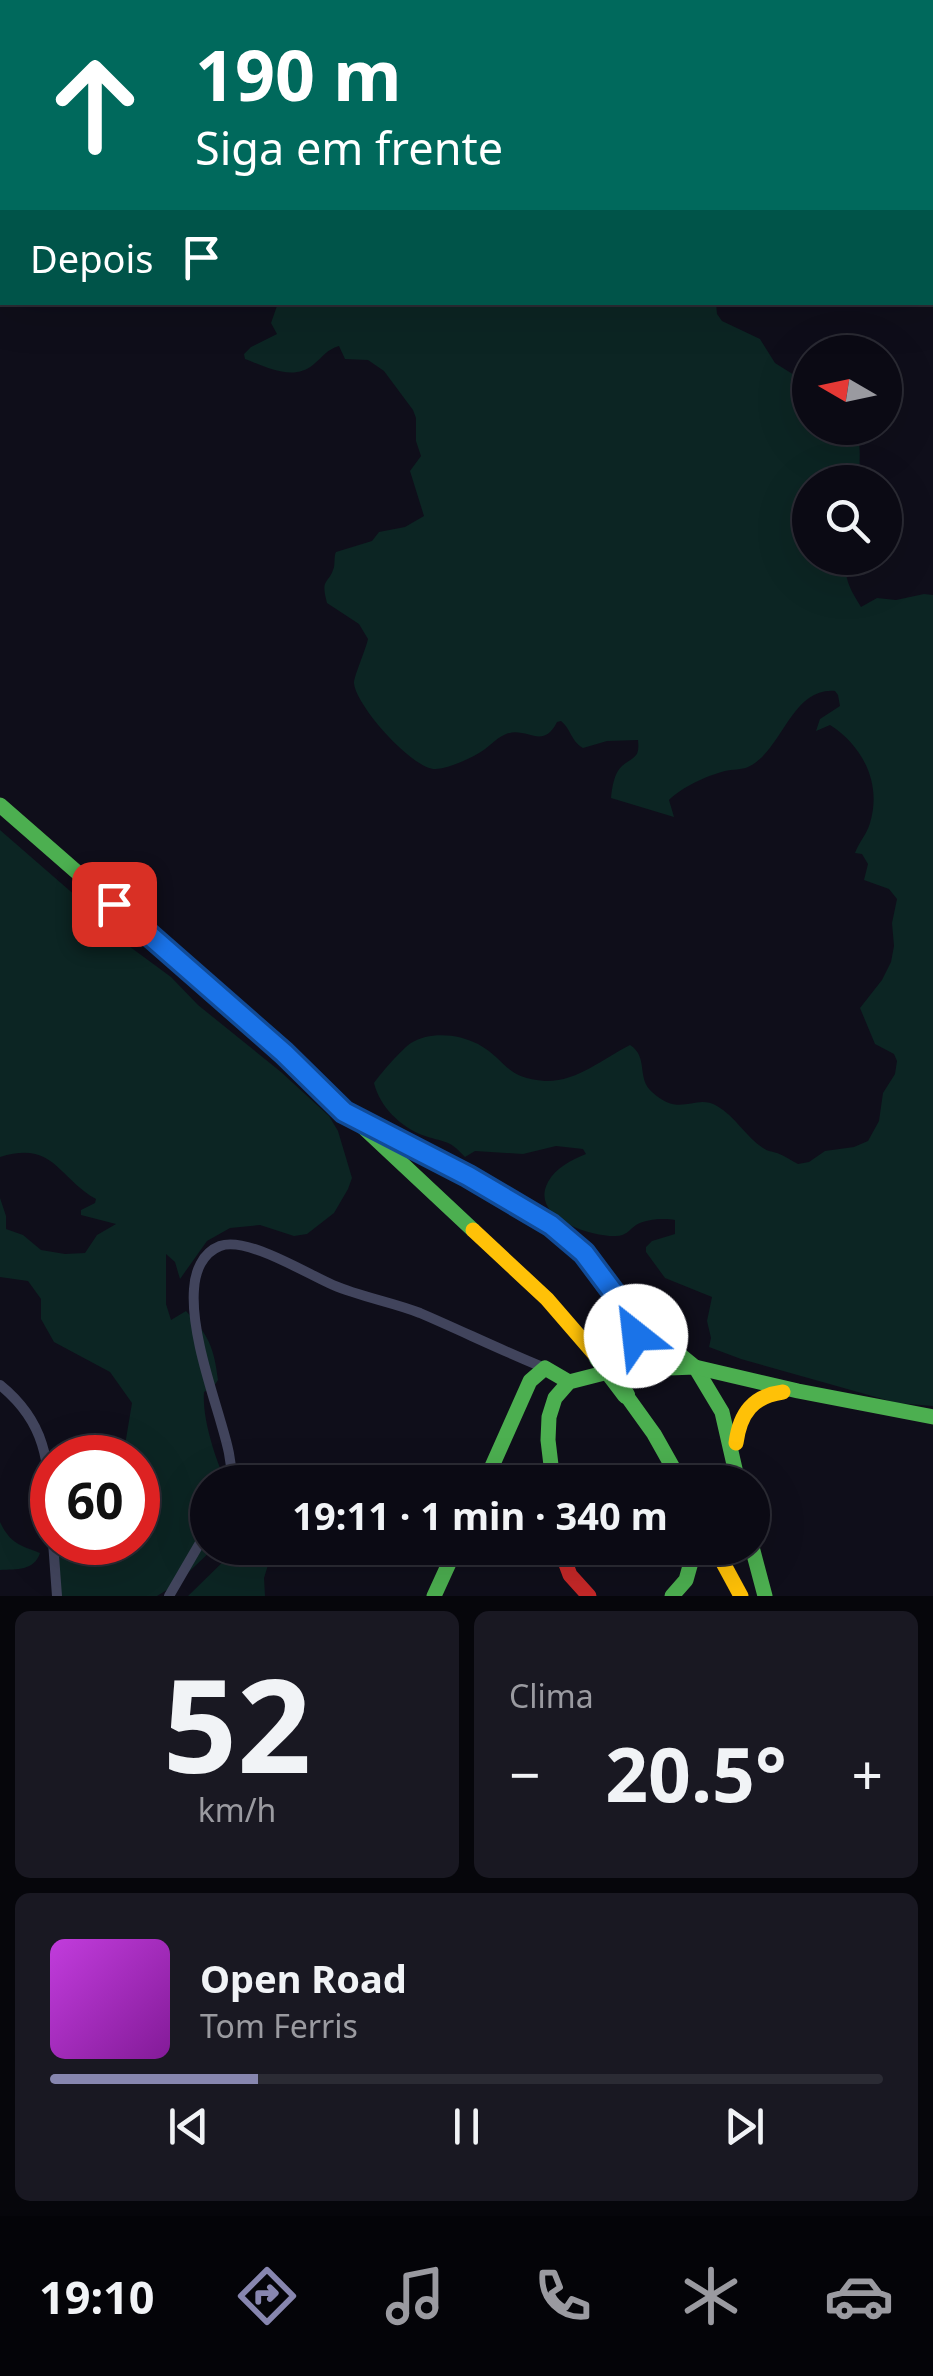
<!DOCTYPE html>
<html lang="pt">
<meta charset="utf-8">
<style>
:root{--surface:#0b0a14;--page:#191822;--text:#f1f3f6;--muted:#9a9aa0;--line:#2b2b34;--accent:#8786af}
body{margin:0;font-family:"Noto Sans",sans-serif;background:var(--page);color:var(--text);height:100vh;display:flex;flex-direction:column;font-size:38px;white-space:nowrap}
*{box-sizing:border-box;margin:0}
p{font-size:32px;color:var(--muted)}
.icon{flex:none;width:55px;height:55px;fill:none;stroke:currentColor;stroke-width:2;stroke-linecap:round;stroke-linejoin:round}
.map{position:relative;height:1596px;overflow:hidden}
.drawer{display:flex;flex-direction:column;gap:15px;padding:15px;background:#06060b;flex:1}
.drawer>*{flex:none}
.hud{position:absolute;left:0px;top:0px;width:935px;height:305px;box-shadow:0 10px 40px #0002,0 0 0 2px var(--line);background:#00695c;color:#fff;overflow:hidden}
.needle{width:65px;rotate:279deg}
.fabs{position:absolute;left:792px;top:335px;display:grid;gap:20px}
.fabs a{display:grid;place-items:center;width:110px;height:110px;border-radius:50%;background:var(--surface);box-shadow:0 10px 40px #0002,0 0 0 2px var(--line);font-size:50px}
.speed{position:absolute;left:30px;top:1435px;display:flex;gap:20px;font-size:50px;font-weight:700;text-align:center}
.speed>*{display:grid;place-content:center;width:130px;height:130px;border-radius:50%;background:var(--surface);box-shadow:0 10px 40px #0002,0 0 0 2px var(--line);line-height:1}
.speed .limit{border:15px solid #d22;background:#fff;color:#111}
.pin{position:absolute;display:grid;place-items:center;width:85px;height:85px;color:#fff;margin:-42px;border-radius:20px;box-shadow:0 5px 15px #0006}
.me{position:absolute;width:110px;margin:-55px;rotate:331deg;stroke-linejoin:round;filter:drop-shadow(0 0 8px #0008)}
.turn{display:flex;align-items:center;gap:35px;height:210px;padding:0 30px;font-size:45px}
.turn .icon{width:130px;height:130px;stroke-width:2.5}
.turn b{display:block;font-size:70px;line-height:85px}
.then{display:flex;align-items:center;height:95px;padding:0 30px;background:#0003;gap:20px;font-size:38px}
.big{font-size:75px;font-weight:700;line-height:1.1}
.drawer .widget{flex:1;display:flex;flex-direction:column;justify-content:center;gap:15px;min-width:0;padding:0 35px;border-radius:15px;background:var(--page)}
.drawer .dial{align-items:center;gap:0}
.dial b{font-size:130px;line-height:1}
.song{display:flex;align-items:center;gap:30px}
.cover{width:120px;height:120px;border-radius:15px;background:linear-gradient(135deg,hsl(290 70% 55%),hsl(290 70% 35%))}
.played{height:10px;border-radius:5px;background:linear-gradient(90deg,var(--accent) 25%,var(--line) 25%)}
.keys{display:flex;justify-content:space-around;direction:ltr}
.heat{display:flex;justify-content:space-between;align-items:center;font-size:55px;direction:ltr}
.drawer .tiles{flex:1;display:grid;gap:15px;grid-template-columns:1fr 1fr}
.widget:last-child{grid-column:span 2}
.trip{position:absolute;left:190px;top:1465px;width:580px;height:100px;border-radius:50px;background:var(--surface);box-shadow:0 10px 40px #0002,0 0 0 2px var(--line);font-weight:700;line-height:100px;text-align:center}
.dock{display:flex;height:160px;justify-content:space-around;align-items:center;background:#040408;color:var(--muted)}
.dock .icon{width:70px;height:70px}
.dock .selected{color:var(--accent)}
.dock b{font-size:45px;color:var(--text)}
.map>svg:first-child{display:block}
.green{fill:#0c2523}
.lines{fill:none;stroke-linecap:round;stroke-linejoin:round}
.street{stroke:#41445c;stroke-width:10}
.fast{stroke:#4caf50;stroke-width:15}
.slow{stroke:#ffc107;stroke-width:15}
.jam{stroke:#c62828;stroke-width:15}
.fast-bridge{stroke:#4caf50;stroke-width:18}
.route-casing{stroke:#114b97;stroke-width:25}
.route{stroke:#1a73e8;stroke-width:18}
</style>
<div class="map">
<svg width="933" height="1596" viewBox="0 0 933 1596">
<rect width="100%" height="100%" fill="#0f0e1a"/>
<g class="green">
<path d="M0,0H273V2H2V145L0,144Z"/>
<path d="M278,303H716L717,314L722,321L760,339L775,363L810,385V428H855C863,449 858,461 860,482H810V558H847C843,578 850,589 861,607L877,598L896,600L924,594L933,595V1406L897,1403L741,1359L709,1347L711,1338L707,1321L712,1297L665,1278L646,1252V1247L652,1241L675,1234V1220C664,1218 646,1219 636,1225C629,1230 626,1236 616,1236C590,1237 529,1217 548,1182C556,1167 572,1160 586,1154L583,1149L556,1146L523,1154L475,1151L465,1157C448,1138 444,1143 422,1135C400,1126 380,1107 374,1083C381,1073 402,1049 411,1043C430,1031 459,1034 478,1044C507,1060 504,1078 545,1081C577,1082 602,1059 630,1045C649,1057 636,1078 652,1092C681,1119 694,1093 717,1106C735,1116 746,1137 763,1148C769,1152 771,1151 777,1153C785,1156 792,1161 798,1164L809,1162L825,1151L854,1147L868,1141L879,1121L883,1093L895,1074L897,1061L894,1054L875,1044L860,1008L882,980L891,962L894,946L892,923L897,899L889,889L864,880L868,864L862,854L855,853C859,842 867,834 870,823C882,784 863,746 830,725L816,731L820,719L840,706L838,695L835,691C791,687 782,752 748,767C742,770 732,769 725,771C706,776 682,787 669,800L674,817L611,798C612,788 614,773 622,766C634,756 640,758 638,740L607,741L583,748C570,740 572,730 561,721L557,722C542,752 526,724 504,735C495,739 488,748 479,753C467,760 449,768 436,769C414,771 355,705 354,683C354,676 366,649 368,639L359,624L327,603C320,577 329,585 334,567C335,562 334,556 336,552L372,541L379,532L405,527L424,516L410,471L421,456L416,441V418L413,410L384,371L368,360L345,359L339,346C326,350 324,356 314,364C294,382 266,367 245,359L244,354L251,347L277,334L271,323Z"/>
<path d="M0,830L77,897L118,938L171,977L198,1005L281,1072L329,1116L338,1131L352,1178L348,1189L334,1213L307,1234L294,1236L260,1225L230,1228L207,1241L180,1279L175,1262L166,1254V1304L171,1320L186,1311C209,1335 214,1348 218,1380L214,1386L204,1392C202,1418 215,1458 226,1482H208V1548H214L175,1585L157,1596H56L52,1542H138V1458L123,1457L132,1403L110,1372L54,1342L41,1319V1299L28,1281L0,1277V1198L6,1216V1229L23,1235L41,1250L65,1254L85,1253L97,1235L116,1224L81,1215V1210L95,1203L96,1199C58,1178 54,1140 0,1157Z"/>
<path d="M0,1522C10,1543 19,1545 40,1553C34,1571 17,1569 0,1570Z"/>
<path d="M245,1553L268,1565L264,1578L265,1596H188L231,1554Z"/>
</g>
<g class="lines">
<g class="street">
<path d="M818,0L821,2"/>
<path d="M932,96L933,97"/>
<path d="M0,1385C53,1428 48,1473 52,1535"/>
<path d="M231,1482C233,1460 225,1437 219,1416C208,1379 191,1327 194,1289C195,1272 202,1253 220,1246C247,1236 307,1274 333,1285C361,1297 392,1302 420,1313C462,1331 503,1351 545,1368"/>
<path d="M53,1542L57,1596"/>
<path d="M169,1596L208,1529"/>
</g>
<g class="fast">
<path d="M0,805L284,1053L473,1230"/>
<path d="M646,1327L695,1367L722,1412L738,1482"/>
<path d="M626,1395L654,1434L681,1482"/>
<path d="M485,1482L530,1381L545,1368L569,1382"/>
<path d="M553,1482L548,1440L549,1417L555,1398L569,1382L616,1370L695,1367L798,1391L933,1417"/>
<path d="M752,1547L765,1596"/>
<path d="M434,1596L456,1548"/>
<path d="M672,1596L686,1580L695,1548"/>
</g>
<g class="slow">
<path d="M367,1124L468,1177L551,1225L584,1253L624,1308L646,1327"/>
<path d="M473,1230L547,1299L598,1358"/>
<path d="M736,1443C740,1413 753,1396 783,1392"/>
<path d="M715,1548L741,1596"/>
</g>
<g class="jam">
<path d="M616,1370C635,1355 639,1338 630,1315"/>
<path d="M560,1548L570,1575L589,1596"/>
</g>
<path class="fast-bridge" d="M598,1358L626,1395"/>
</g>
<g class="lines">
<defs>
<path id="route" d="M114,904L284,1053L344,1112L468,1176L551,1225L584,1253L631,1316L636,1336"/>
</defs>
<use href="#route" class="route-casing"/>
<use href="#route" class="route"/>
</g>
</svg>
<div class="fabs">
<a><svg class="needle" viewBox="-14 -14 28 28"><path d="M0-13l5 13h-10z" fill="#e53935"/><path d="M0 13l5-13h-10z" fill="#9a9aa0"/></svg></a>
<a><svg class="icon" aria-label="search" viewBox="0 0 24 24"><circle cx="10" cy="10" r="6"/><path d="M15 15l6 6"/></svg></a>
</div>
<div class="speed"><div class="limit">60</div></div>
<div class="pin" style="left:114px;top:904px;background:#d93025"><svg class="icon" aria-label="arrive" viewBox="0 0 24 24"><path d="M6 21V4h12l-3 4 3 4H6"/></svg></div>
<svg class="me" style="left:636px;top:1336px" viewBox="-20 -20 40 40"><circle r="19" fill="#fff"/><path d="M0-13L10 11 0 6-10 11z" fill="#1a73e8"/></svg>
<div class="trip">19:11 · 1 min · 340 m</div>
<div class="hud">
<div class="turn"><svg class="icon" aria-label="ahead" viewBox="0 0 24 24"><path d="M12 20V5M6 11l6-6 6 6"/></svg><div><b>190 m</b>Siga em frente</div></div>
<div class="then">Depois<svg class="icon" aria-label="arrive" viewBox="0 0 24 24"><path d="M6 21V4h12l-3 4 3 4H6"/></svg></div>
</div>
</div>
<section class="drawer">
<div class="tiles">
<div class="widget dial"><b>52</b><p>km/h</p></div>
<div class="widget"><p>Clima</p>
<div class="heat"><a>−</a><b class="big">20.5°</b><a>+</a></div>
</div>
<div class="widget">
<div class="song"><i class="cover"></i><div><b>Open Road</b><p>Tom Ferris</p></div></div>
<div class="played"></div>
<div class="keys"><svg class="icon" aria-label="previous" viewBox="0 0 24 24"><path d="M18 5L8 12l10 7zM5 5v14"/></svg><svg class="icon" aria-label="pause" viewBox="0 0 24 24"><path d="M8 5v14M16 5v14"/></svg><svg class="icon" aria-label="next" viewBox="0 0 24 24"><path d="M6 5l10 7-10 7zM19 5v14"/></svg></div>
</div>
</div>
</section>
<nav class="dock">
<b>19:10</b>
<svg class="icon selected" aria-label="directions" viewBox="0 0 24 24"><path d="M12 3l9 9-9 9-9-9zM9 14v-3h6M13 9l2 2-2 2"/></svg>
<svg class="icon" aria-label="music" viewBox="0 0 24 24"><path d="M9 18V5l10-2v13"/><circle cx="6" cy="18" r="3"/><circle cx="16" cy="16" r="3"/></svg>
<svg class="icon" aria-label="phone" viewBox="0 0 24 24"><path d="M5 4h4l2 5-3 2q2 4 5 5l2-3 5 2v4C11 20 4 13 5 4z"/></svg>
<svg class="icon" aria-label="climate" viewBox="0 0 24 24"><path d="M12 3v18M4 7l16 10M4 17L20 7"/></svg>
<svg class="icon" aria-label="car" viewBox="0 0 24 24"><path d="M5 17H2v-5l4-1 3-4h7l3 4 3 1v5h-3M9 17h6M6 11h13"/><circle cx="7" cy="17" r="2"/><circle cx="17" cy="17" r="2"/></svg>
</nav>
